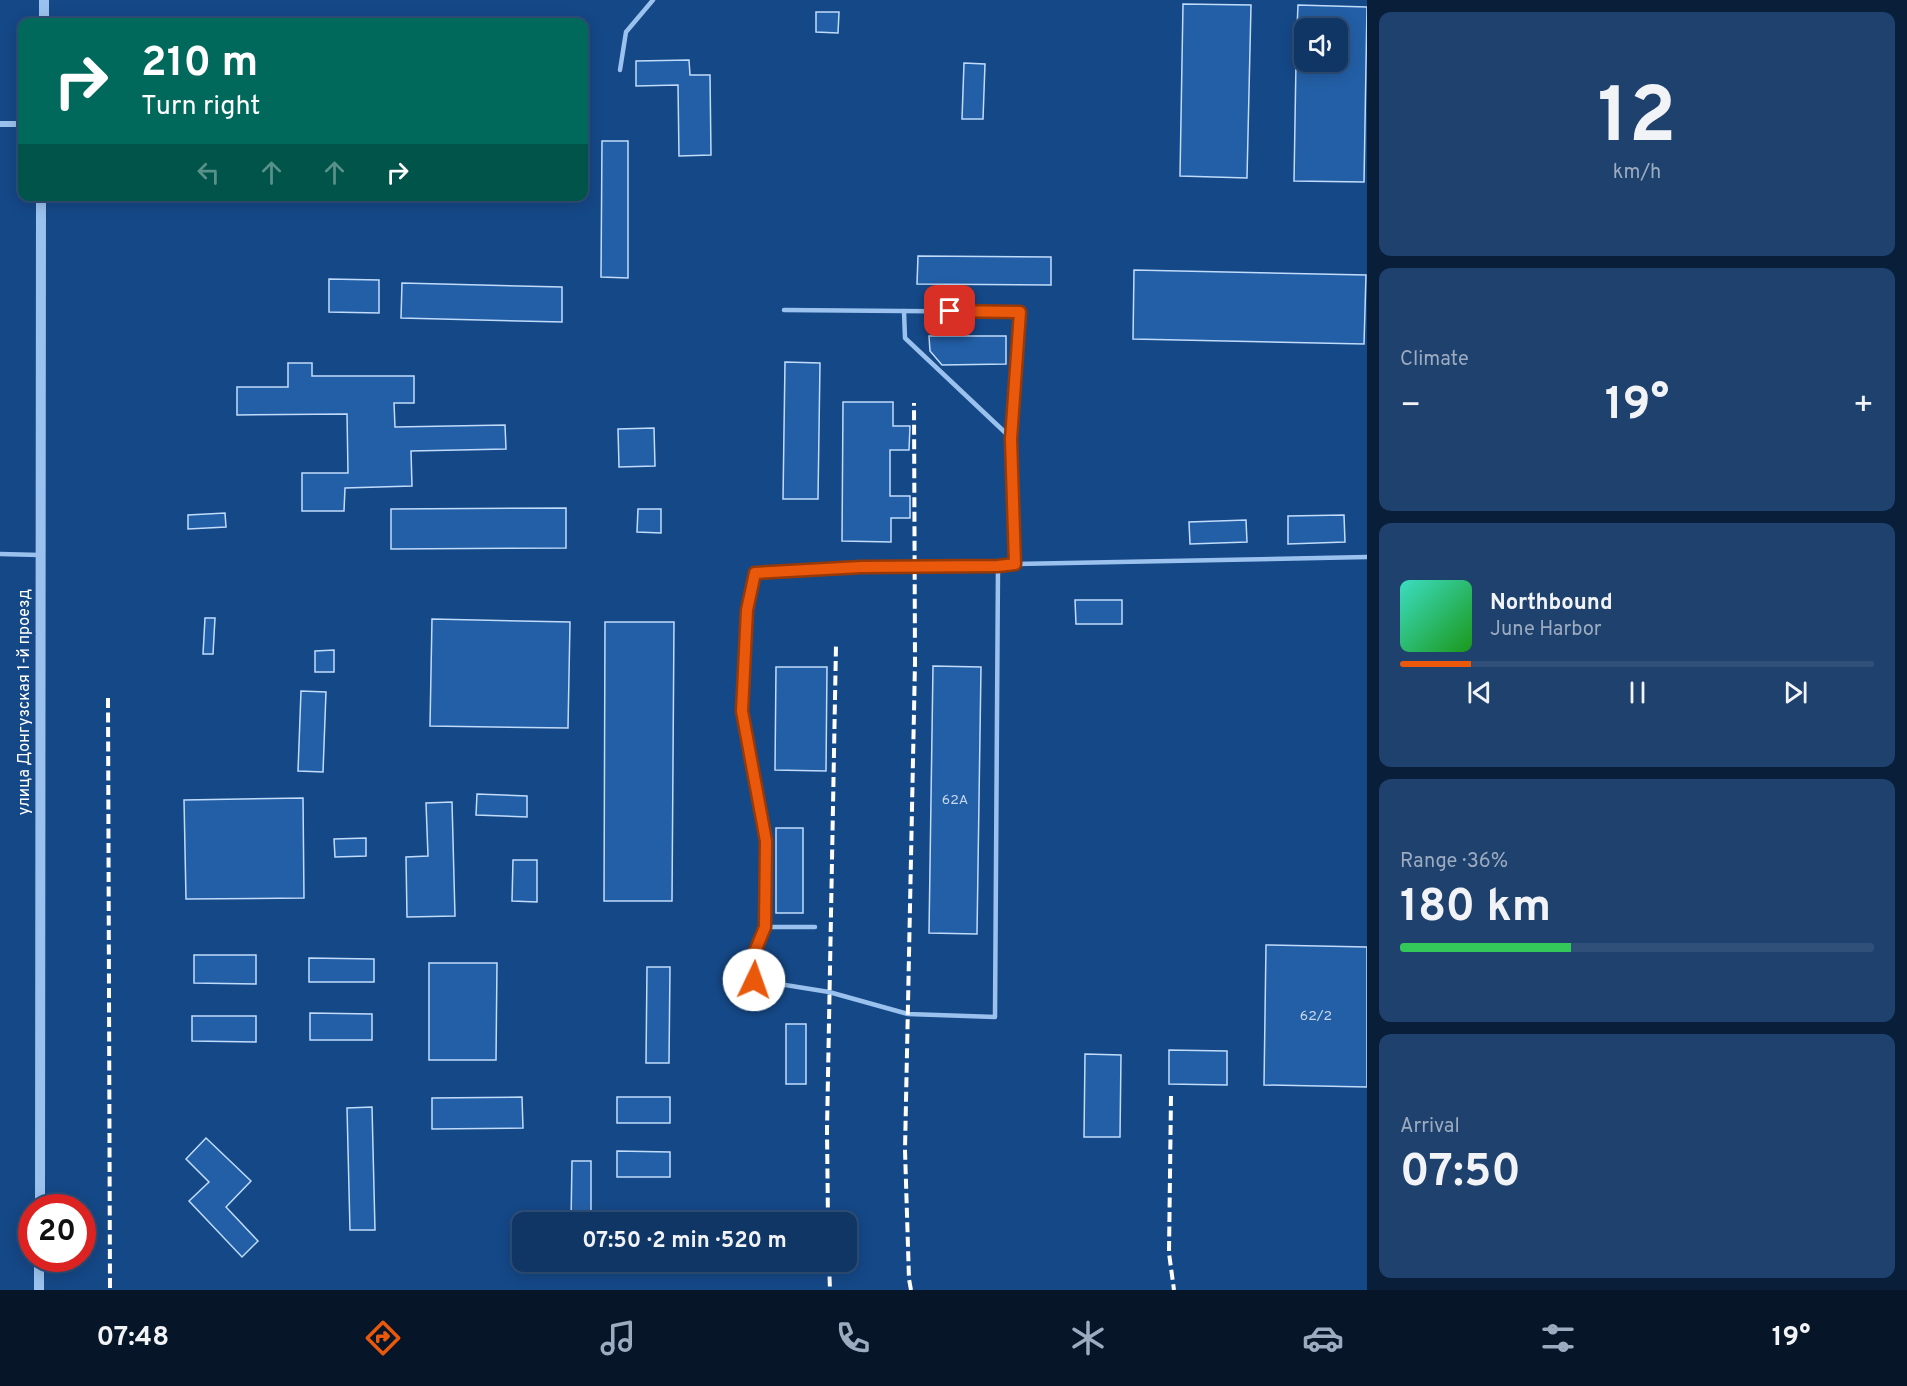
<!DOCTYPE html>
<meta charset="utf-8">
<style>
:root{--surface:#103665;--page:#1e416e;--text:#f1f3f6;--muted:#9cabbf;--line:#305079;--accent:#ea580c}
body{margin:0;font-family:Overpass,sans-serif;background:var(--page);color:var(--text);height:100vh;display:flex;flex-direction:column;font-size:22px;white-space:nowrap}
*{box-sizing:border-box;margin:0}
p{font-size:20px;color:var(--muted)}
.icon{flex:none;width:33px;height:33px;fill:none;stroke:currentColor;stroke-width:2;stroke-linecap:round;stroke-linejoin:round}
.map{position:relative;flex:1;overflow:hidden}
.sheet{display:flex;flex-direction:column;gap:12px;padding:12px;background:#091e38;width:540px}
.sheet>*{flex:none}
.hud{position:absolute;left:18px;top:18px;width:570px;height:183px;border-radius:12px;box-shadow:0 3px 15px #0003,0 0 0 2px var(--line);background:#00695c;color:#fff;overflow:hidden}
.tools{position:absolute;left:1294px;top:18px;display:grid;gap:12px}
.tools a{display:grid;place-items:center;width:54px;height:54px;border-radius:12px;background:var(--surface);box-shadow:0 3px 15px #0003,0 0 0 2px var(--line);font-size:30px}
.speed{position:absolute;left:18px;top:1194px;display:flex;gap:12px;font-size:30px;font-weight:700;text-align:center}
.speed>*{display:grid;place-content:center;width:78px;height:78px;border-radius:50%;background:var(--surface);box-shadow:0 3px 15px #0003,0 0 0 2px var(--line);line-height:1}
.speed .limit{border:9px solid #d22;background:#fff;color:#111}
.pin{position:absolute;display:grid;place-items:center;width:51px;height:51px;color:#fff;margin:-26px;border-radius:12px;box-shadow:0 3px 9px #0006}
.me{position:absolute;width:66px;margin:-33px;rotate:3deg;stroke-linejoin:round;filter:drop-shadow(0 0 4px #0008)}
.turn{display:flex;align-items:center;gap:21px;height:126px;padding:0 24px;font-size:27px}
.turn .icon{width:78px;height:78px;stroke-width:2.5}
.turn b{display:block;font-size:42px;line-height:51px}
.lanes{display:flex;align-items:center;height:57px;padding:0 24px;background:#0003;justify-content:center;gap:30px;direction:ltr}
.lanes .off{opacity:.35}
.big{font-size:45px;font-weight:700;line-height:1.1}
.sheet .card{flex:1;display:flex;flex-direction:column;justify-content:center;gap:9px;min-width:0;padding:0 21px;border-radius:12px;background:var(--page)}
.sheet .dial{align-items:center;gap:0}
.dial b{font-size:78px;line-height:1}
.song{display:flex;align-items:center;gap:18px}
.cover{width:72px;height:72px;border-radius:9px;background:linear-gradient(135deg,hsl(170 70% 55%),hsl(120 70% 35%))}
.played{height:6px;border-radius:3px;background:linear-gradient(90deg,var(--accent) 15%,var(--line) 15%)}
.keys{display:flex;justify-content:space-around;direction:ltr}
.heat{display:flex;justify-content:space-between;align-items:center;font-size:33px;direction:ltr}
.charge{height:9px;border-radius:4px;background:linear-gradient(90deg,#34c759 36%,var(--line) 0)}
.trip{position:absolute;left:512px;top:1212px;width:345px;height:60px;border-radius:12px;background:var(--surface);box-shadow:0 3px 15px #0003,0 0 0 2px var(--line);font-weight:700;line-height:60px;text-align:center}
.tabs{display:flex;height:96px;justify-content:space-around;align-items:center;background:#061628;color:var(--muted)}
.tabs .icon{width:42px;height:42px}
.tabs .current{color:var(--accent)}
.tabs b{font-size:27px;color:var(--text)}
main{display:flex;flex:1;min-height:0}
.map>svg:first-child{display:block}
.building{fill:#235fa6;stroke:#c1dcfb;stroke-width:1.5}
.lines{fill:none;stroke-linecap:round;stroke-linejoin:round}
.service{stroke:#9bc2ee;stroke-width:4.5}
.minor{stroke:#9bc2ee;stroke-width:6}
.tertiary{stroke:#9bc2ee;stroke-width:10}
.rail{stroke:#fff;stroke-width:4;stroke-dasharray:10 4.5;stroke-linecap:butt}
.route-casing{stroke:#983908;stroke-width:15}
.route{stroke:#ea580c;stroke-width:10}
.labels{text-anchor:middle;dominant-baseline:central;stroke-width:6;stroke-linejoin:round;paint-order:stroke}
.number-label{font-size:14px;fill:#c8d7e9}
.street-label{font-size:16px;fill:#fff;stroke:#154887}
</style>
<main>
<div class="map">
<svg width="1367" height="1290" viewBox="0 0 1367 1290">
<rect width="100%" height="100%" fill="#154887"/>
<g class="building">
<path d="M1183,4L1251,5L1247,178L1180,176Z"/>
<path d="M1298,5L1367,7L1364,182L1294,181L1296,62H1338V28H1297Z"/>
<path d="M816,12H839L838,33L816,32Z"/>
<path d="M689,60L690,75H710L711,155L679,156L678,85L636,86V61Z"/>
<path d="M964,63L985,64L983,119H962Z"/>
<path d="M602,141H628V278L601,277Z"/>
<path d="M918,256L1051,257V285L917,284Z"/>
<path d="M1134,270L1366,275L1364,344L1133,339Z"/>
<path d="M329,279L379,280V313L329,312Z"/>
<path d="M402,283L562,287V322L401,318Z"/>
<path d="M929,336H1006V364L942,365L930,351Z"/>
<path d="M785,362L820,363L818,499H783Z"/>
<path d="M288,363H312V376H414V403H394L395,427L505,425L506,449L411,451L412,486L345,488L344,511H302V473H348L347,414L237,415V387H288Z"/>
<path d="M843,402H893V426H910L909,450H890V496H910V518H891V542L842,541Z"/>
<path d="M654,428L655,466L619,467L618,429Z"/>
<path d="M566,508V548L391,549V509Z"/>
<path d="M638,509H661V533L637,532Z"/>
<path d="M225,513L226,527L188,529V515Z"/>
<path d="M1344,515L1345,542L1288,544V516Z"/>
<path d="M1246,520L1247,542L1190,544L1189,522Z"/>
<path d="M1075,600H1122V624H1076Z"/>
<path d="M205,618H215L213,654H203Z"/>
<path d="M432,619L570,622L568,728L430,726Z"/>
<path d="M605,622H674L672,901H604Z"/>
<path d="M334,650V672H315V651Z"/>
<path d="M933,666L981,667L977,934L929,933Z"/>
<path d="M776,667H827L826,771L775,770Z"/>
<path d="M301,691L326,692L323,772L298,771Z"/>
<path d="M477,794L527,796V817L476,815Z"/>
<path d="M303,798L304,898L186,899L184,800Z"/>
<path d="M452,802L455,916L407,917L406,857L428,856L426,803Z"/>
<rect x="776" y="828" width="27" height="85"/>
<path d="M366,838V856L335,857L334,839Z"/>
<path d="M513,860H537V902L512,901Z"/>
<path d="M1266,945L1367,947V1087L1264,1085Z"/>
<path d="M194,955H256V984L194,983Z"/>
<path d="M309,958L374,959V982H309Z"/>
<path d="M429,963H497L496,1060H429Z"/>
<path d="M647,967H670L669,1063H646Z"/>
<path d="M310,1013L372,1014V1040H310Z"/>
<path d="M192,1016H256V1042L192,1041Z"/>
<rect x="786" y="1024" width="20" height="60"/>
<path d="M1169,1050L1227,1051V1085L1169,1084Z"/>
<path d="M1085,1054L1121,1055L1120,1137H1084Z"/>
<path d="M522,1097L523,1128L432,1129V1098Z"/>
<rect x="617" y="1097" width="53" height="26"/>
<path d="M372,1107L375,1230H350L347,1108Z"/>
<path d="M206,1138L251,1181L226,1207L258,1241L242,1257L189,1201L209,1182L186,1159Z"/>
<path d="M617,1151L670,1152V1177H617Z"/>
<path d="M572,1161H591V1222H571Z"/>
</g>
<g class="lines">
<g class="service">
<path d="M620,70L626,32L653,0"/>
<path d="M784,310L1020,312L1012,439L1015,564"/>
<path d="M904,311L905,338L1012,439"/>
<path d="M0,554L40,555"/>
<path d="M765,927L754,954V980L829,992L908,1014L995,1017L998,566"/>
<path d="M815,927H765L766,841L742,711L747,610L755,573L861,567L998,566L1015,564L1367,557"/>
</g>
<path class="minor" d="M0,124H22"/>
<g class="tertiary">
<path d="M44,22V0"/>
<path d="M40,1208L41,196"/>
<path d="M39,1290V1258"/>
</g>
<g class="rail">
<path d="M108,698L110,1290"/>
<path d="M1171,1096L1169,1253L1174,1290"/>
<path d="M828,1222L827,1130L836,645"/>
<path d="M829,1262L830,1290"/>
<path d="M911,1290L909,1279L905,1150L915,663L914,403"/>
</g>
</g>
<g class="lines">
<defs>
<path id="route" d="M754,980V954L765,927L766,841L742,711L747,610L755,573L861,567L998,566L1015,564L1011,439L1020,312L950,311"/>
</defs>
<use href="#route" class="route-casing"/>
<use href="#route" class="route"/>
</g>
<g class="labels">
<g class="number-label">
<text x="955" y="800">62А</text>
<text x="1316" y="1016">62/2</text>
</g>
<g class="street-label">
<text transform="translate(25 702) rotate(-90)">улица Донгузская 1-й проезд</text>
</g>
</g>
</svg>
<div class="tools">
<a><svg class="icon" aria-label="sound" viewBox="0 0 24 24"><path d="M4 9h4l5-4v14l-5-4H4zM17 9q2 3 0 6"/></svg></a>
</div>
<div class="speed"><div class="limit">20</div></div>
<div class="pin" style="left:950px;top:311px;background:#d93025"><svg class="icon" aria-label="arrive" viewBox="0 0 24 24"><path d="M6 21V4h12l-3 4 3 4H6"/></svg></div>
<svg class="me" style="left:754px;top:980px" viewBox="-20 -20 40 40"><circle r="19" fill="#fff"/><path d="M0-13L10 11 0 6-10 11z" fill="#ea580c"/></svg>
<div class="trip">07:50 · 2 min · 520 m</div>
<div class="hud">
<div class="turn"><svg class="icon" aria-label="right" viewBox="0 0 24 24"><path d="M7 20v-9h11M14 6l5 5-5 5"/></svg><div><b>210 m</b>Turn right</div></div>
<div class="lanes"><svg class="icon off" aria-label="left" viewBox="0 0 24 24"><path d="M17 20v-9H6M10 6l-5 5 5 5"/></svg><svg class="icon off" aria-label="ahead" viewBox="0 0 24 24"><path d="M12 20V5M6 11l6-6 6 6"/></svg><svg class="icon off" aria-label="ahead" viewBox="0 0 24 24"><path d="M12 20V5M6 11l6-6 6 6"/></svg><svg class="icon" aria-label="right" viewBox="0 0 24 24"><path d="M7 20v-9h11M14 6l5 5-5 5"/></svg></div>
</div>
</div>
<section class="sheet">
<div class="card dial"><b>12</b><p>km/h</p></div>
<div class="card"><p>Climate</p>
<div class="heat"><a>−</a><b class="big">19°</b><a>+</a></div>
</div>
<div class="card">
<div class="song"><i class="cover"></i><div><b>Northbound</b><p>June Harbor</p></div></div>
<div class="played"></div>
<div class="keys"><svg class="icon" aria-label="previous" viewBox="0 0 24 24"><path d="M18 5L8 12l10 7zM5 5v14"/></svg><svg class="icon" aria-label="pause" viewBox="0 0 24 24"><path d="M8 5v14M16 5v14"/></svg><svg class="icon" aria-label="next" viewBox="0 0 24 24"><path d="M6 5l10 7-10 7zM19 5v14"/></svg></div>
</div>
<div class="card"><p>Range · 36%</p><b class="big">180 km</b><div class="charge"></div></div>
<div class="card"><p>Arrival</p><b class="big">07:50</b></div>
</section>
</main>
<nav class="tabs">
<b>07:48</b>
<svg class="icon current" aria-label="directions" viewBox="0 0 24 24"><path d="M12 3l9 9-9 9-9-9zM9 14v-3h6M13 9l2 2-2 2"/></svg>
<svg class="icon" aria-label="music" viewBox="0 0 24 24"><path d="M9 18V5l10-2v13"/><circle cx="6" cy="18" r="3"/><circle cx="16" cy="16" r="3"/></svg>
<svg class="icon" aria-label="phone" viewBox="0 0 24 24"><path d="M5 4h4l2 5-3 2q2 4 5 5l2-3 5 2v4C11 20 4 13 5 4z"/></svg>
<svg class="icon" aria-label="climate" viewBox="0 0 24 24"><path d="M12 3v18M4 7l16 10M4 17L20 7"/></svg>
<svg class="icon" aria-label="car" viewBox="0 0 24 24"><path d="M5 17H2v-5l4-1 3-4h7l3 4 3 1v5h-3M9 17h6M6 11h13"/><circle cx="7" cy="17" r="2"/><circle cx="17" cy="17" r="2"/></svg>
<svg class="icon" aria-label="filters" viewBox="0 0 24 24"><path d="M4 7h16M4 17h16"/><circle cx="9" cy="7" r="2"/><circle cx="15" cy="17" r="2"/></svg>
<b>19°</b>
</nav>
